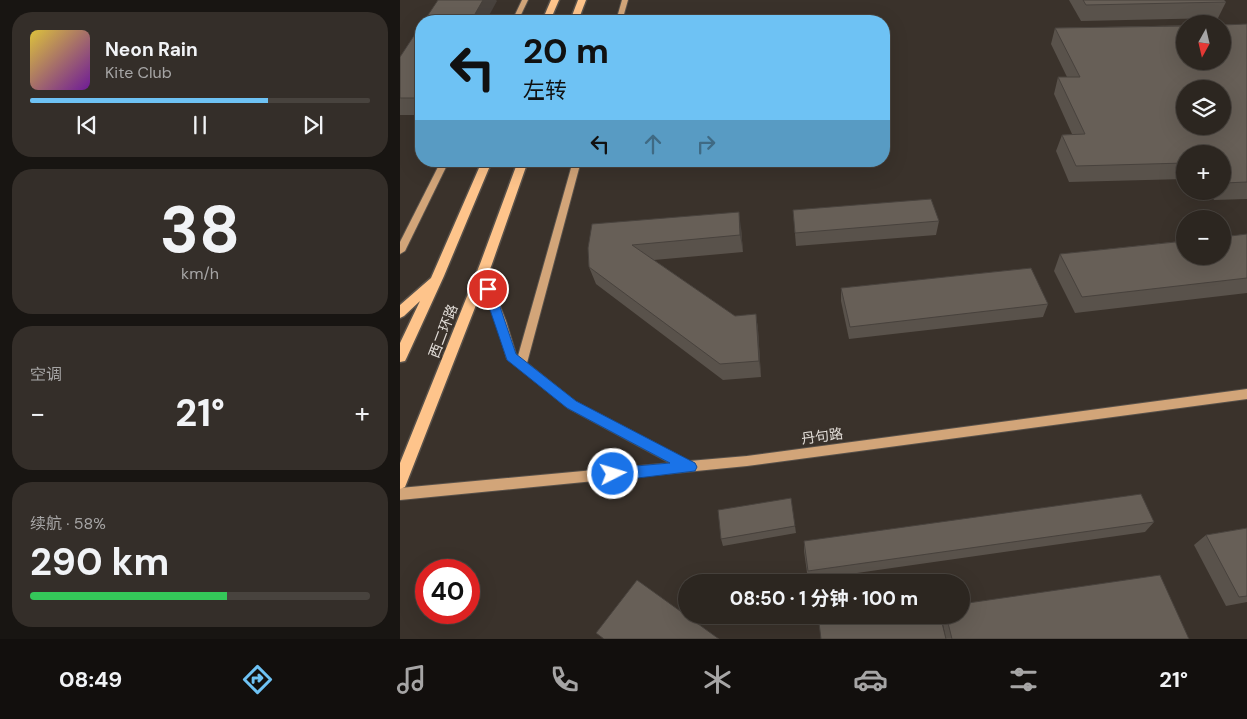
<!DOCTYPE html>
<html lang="zh">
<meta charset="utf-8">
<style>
:root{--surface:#2c2620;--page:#342e29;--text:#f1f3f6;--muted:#a6a5a5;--line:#48433e;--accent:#6ec2f4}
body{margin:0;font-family:"DM Sans","Noto Sans SC",sans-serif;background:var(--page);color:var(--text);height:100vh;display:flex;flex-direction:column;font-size:19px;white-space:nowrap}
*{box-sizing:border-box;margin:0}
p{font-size:16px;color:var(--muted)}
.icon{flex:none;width:28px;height:28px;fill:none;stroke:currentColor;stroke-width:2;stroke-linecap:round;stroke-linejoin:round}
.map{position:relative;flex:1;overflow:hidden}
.details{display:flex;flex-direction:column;gap:12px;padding:12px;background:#181512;width:400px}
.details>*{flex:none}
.top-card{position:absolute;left:15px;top:15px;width:475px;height:152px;border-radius:20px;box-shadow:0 5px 20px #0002,0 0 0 1px var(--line);background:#6ec2f4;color:#111;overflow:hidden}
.needle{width:32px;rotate:188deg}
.controls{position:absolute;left:776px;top:15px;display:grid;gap:10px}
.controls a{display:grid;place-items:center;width:55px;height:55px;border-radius:50%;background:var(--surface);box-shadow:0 5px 20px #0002,0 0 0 1px var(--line);font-size:25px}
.speed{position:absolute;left:15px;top:559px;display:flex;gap:10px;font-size:25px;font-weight:700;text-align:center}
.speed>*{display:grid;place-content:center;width:65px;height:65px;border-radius:50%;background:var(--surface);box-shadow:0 5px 20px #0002,0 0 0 1px var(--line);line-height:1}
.speed .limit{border:8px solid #d22;background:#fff;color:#111}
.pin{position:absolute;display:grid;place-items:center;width:42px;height:42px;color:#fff;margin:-21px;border:2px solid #fff;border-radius:50%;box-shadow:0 1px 5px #0007}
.me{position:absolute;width:55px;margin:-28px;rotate:85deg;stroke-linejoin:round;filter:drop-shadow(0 0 4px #0008)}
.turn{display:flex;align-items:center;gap:18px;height:105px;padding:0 25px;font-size:22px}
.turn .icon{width:65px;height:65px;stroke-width:2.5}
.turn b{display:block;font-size:35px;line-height:42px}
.lanes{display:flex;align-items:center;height:48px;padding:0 25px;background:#0003;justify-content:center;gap:25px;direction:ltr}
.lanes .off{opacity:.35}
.big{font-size:38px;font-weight:700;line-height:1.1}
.details .widget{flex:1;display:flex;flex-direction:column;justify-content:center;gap:8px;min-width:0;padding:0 18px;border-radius:20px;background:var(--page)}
.details .dial{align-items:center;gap:0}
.dial b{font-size:65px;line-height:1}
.song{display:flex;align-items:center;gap:15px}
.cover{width:60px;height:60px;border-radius:8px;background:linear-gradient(135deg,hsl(50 70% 55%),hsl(280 70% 35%))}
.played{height:5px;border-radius:2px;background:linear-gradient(90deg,var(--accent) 70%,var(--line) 70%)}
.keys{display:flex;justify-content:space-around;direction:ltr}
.heat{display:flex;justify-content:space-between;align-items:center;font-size:28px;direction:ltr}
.charge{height:8px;border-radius:4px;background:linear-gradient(90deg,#34c759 58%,var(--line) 0)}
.trip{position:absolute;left:278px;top:574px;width:292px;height:50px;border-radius:25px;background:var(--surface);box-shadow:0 5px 20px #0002,0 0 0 1px var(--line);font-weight:700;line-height:50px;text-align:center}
.menu{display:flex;height:80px;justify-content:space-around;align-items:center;background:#120f0d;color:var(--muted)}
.menu .icon{width:35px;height:35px}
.menu .selected{color:var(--accent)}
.menu b{font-size:22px;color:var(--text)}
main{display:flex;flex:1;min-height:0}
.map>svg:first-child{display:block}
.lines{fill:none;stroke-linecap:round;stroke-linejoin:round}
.secondary-casing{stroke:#58514a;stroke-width:2}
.primary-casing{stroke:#58514a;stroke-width:3}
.secondary{fill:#d2a579;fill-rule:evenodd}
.primary{fill:#fec48b;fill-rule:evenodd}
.wall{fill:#59524b}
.shaded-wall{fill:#48423d}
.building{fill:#675f57;stroke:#48423d;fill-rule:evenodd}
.route{fill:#1a73e8;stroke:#114b97}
.labels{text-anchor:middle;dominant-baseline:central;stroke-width:5;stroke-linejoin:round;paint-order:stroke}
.street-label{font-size:14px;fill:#e1dcd7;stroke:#3a322b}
</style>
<main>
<section class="details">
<div class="widget">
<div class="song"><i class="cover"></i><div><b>Neon Rain</b><p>Kite Club</p></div></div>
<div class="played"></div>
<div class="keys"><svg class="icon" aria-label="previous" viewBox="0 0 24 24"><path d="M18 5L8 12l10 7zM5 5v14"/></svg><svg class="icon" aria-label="pause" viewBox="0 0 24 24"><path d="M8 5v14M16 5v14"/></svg><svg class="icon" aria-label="next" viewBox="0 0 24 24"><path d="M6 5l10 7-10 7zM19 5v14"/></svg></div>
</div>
<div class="widget dial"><b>38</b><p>km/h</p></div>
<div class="widget"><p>空调</p>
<div class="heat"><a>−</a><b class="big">21°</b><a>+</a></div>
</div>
<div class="widget"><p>续航 · 58%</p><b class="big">290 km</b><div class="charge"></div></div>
</section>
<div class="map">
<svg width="847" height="639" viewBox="0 0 847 639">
<rect width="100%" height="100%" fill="#3a322b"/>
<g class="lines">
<defs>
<g id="secondary">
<path d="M122,0H128L118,21H112Z"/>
<path d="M222,0H228L222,21H216Z"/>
<path d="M41,161H49L5,251L0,254V242Z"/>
<path d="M173,161H181L127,363L176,402L289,461L347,456L847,389V399L347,466L0,500V488L270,463L168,408L107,359L96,321L77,273L82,270L87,273L106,321L116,354L118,356Z"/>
</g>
<g id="primary">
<path d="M151,0H159L150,21H142Z"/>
<path d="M178,0H186L178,21H170Z"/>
<path d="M82,161H92L44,276L7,357L5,361L0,362V343L20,301L4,316L0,318V305L31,278Z"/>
<path d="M118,161H128L92,264L7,482L5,487L0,489V463L80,264Z"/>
</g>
</defs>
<use href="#secondary" class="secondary-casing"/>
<use href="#primary" class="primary-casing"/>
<use href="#secondary" class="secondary"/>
<use href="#primary" class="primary"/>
</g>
<g class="wall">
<path d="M669,0H824L826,2L818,18L681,21Z"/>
<path d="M847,24V199L814,200L809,191H822V154H785V179L669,182L656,151L662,135L672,134L654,94L658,77H667L651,44L655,28Z"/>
<path d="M21,25V115H0V57Z"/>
<path d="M393,210L539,221L536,235L396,246Z"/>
<path d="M341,228L343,252L254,260L335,316L356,314L358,330L361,377L323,380L196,284L189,267L188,248Z"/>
<path d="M847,234V293L675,313L654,271L660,254Z"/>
<path d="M441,288L648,304L643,317L449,339L441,301Z"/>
<path d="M754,522L745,532L408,580L404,551V541Z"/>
<path d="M395,526L396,533L323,546L321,539Z"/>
<path d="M847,528V602L826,606L794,545L806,535Z"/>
<path d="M541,615H561L789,639H546Z"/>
</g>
<g class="shaded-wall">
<path d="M83,0H96L97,1L86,21H71Z"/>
<path d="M339,212L341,228L343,252L340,235Z"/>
<path d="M356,314L358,330L361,377L359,361Z"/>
</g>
<g class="building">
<path d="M38,0H83L71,21H24Z"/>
<path d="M683,0H824L826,2L686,5Z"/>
<path d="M847,24V182L824,183L822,181V154H785V163L676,166L662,135L685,134L658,77H680L655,28L785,26V61H822V25ZM785,89H822V126H785Z"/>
<path d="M21,25V98H0V57Z"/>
<path d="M531,199L539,221L395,233L393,210Z"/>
<path d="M339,212L340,235L232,245L335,316L356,314L359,361L320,364L189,267L188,248L192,224Z"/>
<path d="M847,234V278L682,297L660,254L785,241V256H822V237Z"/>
<path d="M631,268L648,304L450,327L441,288Z"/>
<path d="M741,494L754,522L408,571L404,541Z"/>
<path d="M391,498L395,526L321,539L318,510Z"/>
<path d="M847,528V596L839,597L806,535Z"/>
<path d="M760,575L789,639H552L546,615H561V604Z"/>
<path d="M237,580L319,639H204L196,633Z"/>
<path d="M474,615H540L546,639H421L419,623Z"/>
</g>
<path class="route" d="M88,285L94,289L116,354L176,401L295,463L297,467L295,471L213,481L208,479L206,474L208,470L213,468L270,463L167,408L107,360L83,289Z"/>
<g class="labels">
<g class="street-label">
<text transform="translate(43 331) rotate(-69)">西二环路</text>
<text transform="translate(422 436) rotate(-8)">丹句路</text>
</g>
</g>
</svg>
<div class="controls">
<a><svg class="needle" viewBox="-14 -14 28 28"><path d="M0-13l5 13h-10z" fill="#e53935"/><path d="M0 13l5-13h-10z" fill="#a6a5a5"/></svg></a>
<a><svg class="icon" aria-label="layers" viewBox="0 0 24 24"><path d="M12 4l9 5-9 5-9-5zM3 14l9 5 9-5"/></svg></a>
<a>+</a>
<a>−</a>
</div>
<div class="speed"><div class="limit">40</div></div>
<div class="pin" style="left:88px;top:289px;background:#d93025"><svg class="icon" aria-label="arrive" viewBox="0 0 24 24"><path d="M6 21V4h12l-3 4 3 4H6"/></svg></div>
<svg class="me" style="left:213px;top:474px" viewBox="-20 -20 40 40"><circle r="17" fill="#1a73e8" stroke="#fff" stroke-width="3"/><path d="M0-11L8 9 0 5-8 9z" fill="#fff"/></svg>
<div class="trip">08:50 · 1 分钟 · 100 m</div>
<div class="top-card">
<div class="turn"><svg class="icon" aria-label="left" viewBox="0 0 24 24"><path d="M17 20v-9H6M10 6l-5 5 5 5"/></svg><div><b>20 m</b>左转</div></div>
<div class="lanes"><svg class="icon" aria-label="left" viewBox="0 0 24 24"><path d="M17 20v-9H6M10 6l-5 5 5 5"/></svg><svg class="icon off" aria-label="ahead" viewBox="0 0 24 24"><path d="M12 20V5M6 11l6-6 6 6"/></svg><svg class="icon off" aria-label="right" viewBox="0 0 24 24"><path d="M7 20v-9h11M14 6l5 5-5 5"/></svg></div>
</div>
</div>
</main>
<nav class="menu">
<b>08:49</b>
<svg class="icon selected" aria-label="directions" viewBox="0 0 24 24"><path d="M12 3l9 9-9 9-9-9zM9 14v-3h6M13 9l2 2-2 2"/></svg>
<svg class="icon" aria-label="music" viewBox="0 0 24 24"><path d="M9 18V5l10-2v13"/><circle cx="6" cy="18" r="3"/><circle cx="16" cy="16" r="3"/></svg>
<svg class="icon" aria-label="phone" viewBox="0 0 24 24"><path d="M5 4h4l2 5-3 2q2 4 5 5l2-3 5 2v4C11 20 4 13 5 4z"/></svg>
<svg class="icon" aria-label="climate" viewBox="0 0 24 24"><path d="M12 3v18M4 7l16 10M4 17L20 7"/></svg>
<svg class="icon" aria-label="car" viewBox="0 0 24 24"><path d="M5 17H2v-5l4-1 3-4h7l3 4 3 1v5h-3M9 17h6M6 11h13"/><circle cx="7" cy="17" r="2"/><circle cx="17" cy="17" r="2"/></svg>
<svg class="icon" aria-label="filters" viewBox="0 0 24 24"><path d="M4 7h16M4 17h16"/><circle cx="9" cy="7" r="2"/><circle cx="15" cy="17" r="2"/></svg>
<b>21°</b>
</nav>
